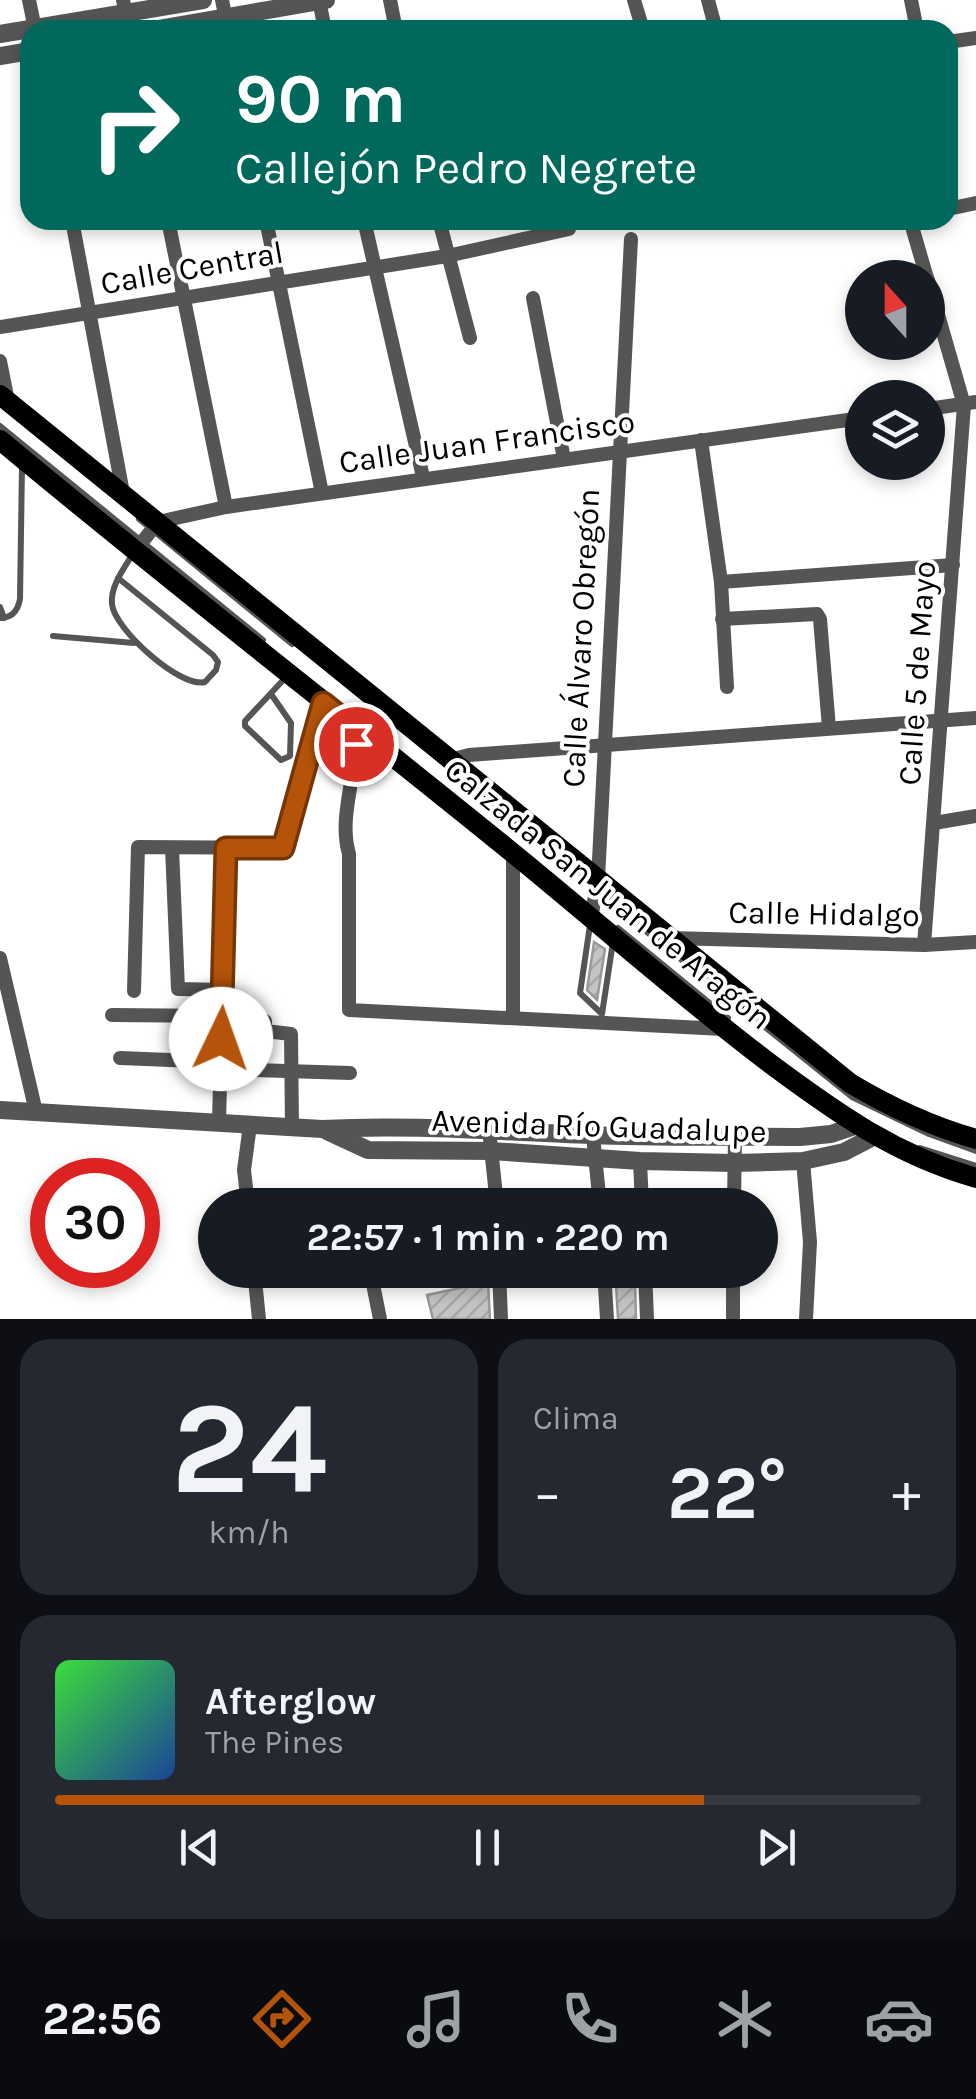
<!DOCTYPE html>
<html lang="es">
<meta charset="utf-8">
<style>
:root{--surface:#171b24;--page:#242831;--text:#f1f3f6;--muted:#9ea1a6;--line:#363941;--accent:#b45309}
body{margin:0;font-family:Karla,sans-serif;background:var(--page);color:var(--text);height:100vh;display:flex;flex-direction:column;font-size:38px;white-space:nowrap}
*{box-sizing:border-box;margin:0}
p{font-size:32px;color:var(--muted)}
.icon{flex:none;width:55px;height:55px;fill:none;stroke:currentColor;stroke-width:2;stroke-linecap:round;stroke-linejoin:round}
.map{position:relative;height:1319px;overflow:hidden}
.panel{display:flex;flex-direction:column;gap:20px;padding:20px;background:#0d0f14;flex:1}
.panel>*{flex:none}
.top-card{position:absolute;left:20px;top:20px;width:938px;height:210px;border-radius:30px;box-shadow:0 5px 15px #0003;background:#00695c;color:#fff;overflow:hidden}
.needle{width:65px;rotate:339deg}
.fabs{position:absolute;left:845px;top:260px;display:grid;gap:20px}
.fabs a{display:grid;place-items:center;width:100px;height:100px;border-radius:50%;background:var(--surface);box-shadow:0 5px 15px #0003;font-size:50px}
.speed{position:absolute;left:30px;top:1158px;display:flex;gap:20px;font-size:50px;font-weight:700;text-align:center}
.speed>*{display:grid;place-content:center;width:130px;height:130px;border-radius:50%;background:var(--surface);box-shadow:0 5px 15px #0003;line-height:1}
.speed .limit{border:15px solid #d22;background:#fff;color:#111}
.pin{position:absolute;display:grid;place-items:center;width:85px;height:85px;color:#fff;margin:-42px;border:5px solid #fff;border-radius:50%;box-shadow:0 2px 10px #0007}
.me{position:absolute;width:110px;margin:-55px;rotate:3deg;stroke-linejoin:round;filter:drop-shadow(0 0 8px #0008)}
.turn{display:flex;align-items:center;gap:35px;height:210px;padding:0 50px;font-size:45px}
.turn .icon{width:130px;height:130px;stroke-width:2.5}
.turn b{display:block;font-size:70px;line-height:85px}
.big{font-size:75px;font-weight:700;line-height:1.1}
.panel .tile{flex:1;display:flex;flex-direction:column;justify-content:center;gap:15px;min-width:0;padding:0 35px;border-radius:30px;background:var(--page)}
.panel .dial{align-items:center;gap:0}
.dial b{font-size:130px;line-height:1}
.song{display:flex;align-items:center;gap:30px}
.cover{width:120px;height:120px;border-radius:15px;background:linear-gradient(135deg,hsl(120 70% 55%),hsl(220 70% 35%))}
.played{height:10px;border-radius:5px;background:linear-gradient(90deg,var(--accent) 75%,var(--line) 75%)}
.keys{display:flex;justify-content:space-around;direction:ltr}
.heat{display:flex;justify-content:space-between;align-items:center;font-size:55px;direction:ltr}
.panel .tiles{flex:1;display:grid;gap:20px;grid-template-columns:1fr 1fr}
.tile:last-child{grid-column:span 2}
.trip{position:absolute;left:198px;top:1188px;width:580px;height:100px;border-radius:50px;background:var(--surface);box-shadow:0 5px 15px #0003;font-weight:700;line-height:100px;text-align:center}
.menu{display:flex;height:160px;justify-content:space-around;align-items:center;background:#090b0e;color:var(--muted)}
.menu .icon{width:70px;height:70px}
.menu .on{color:var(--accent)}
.menu b{font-size:45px;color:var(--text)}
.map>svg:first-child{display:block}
.building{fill:url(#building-hatch);stroke:#999;stroke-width:2.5}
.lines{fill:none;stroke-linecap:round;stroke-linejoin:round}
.service{stroke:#555;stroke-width:6}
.minor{stroke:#555;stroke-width:14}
.tertiary{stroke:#555;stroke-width:18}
.primary{stroke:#000;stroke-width:20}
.route-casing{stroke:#753606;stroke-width:25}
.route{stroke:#b45309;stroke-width:18}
.labels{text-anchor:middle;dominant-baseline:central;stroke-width:8;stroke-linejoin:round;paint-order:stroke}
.street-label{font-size:32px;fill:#000;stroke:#fff}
</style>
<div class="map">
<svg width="976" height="1319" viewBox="0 0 976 1319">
<defs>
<pattern id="building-hatch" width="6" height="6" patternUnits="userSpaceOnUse" patternTransform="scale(2.5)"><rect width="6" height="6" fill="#c4c4c4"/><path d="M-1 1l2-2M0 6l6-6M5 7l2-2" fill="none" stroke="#a7a7a7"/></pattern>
</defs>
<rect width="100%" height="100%" fill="#fff"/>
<g class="building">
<path d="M594,942L605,949L597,1000L587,990Z"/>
<path d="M488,1282L490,1319H433L427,1295Z"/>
<path d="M616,1284H635L636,1319H618Z"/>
</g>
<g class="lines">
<g class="service">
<path d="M0,426L263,640"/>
<path d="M139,519L292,644"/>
<path d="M118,578L213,655L218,662L216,670L205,682C181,689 114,629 112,604C110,586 125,567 134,552"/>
<path d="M0,607L4,618"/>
<path d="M0,618C12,618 18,610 20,599L22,466"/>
<path d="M53,636L134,643"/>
<path d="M271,694L291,723L290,756L281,760L245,726V721L287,676"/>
<path d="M596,891L852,1097L929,1134L976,1151"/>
<path d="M590,925L580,993L602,1014L613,942"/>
<path d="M618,928L728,1018"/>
<path d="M920,1148L976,1166"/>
</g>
<g class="minor">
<path d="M29,0L35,29"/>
<path d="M123,0L129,30"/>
<path d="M222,0L228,30"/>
<path d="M319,0L325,30"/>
<path d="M390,0L396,30"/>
<path d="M634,0L643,30"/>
<path d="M708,0L716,30"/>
<path d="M911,0L917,30"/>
<path d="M948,42L976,38"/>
<path d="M948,209L976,203"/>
<path d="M72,220L123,493"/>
<path d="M168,220L226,507"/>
<path d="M266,220L322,493"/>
<path d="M364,220L423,477"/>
<path d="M439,220L470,338"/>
<path d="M914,220L913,230L927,278"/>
<path d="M533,298L564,459"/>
<path d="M0,327L447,256L569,229"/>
<path d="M0,361L8,401"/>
<path d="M928,409L976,402"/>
<path d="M701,440L721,582L727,687"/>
<path d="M135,551L158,522L226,507L862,418"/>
<path d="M721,582L953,565"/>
<path d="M722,619L817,614L820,619L829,728"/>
<path d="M353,728C361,770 337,813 349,854V1010L723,1029"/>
<path d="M450,760L469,755L976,718"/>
<path d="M934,823L976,816"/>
<path d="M172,848L178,989L224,990"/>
<path d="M513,853V1018"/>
<path d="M591,919L598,879L631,239"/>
<path d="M671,938L924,945L976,942"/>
<path d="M924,945L964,405L928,280"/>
<path d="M0,958L36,1112"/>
<path d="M134,991L138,847L283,848L323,703"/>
<path d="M112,1015L223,1016"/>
<path d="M265,1021V1031L291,1034L292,1127"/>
<path d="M120,1058L220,1062"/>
<path d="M219,1069L350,1073"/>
<path d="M219,1122L226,848"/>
<path d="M489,1129L497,1205"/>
<path d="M593,1136L600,1205"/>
<path d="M640,1161L642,1205"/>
<path d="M803,1161L810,1242L806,1319"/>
<path d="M248,1205L244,1170L250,1125"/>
<path d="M734,1205L735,1136"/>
<path d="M254,1270L259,1319"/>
<path d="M499,1270L501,1319"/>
<path d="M604,1270L607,1319"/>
<path d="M645,1270L647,1319"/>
<path d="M373,1284L380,1319"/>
<path d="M733,1319V1270"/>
</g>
<g class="tertiary">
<path d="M152,30L326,0"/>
<path d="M0,34L203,0"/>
<path d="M0,56L30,51"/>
<path d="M0,1110L322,1129C412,1124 502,1132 592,1135C661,1138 731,1136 800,1137L831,1134L855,1126"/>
<path d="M327,1131L368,1150L491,1151L640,1161L734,1163L803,1161L844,1152L875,1136"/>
</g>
<g class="primary">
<path d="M0,395L850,1083C890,1107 931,1126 976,1139"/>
<path d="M0,440C169,581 343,715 514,854C600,924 683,998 772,1065C838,1114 896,1155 976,1178"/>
</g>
</g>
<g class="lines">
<defs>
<path id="route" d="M221,1039L226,848H283L323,703L354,728L356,744"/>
</defs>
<use href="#route" class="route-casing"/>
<use href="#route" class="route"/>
</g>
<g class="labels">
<g class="street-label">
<text transform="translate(192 268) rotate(-10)">Calle Central</text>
<text transform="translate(487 442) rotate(-8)">Calle Juan Francisco</text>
<text transform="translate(581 638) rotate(-87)">Calle Álvaro Obregón</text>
<text transform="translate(917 673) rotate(-86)">Calle 5 de Mayo</text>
<text transform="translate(608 894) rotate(39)">Calzada San Juan de Aragón</text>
<text transform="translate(824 914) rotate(1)">Calle Hidalgo</text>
<text transform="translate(599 1126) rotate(2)">Avenida Río Guadalupe</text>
</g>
</g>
</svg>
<div class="fabs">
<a><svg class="needle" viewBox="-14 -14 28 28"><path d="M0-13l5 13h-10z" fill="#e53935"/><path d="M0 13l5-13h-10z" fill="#9ea1a6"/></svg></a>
<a><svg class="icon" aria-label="layers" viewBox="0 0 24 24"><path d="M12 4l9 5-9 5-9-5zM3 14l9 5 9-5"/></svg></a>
</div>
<div class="speed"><div class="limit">30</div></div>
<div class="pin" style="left:356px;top:744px;background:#d93025"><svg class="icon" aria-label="arrive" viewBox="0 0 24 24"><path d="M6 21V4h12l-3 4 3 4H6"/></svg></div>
<svg class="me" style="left:221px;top:1039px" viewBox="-20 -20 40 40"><circle r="19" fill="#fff"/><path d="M0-13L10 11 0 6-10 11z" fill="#b45309"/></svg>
<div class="trip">22:57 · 1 min · 220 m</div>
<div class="top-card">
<div class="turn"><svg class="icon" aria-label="right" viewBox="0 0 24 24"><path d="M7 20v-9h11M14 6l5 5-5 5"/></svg><div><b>90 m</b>Callejón Pedro Negrete</div></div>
</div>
</div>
<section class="panel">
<div class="tiles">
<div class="tile dial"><b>24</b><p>km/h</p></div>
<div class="tile"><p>Clima</p>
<div class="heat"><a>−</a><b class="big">22°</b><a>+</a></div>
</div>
<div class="tile">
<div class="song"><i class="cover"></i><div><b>Afterglow</b><p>The Pines</p></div></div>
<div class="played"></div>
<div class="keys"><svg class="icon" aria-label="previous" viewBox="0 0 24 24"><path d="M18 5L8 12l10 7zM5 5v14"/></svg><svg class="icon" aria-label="pause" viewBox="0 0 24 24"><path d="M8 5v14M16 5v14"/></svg><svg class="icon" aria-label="next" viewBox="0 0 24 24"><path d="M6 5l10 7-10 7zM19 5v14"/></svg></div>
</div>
</div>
</section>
<nav class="menu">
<b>22:56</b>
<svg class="icon on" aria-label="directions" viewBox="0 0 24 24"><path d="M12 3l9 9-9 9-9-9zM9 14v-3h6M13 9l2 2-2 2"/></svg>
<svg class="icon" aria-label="music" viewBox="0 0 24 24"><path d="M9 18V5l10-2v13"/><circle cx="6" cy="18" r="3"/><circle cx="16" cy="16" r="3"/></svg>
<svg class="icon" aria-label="phone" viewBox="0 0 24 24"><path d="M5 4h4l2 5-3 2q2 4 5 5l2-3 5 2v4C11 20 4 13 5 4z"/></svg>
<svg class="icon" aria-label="climate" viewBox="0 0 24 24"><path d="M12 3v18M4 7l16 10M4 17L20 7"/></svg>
<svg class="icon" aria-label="car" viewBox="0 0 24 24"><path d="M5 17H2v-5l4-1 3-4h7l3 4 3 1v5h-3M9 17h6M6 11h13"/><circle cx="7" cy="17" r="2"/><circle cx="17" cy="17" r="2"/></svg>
</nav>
